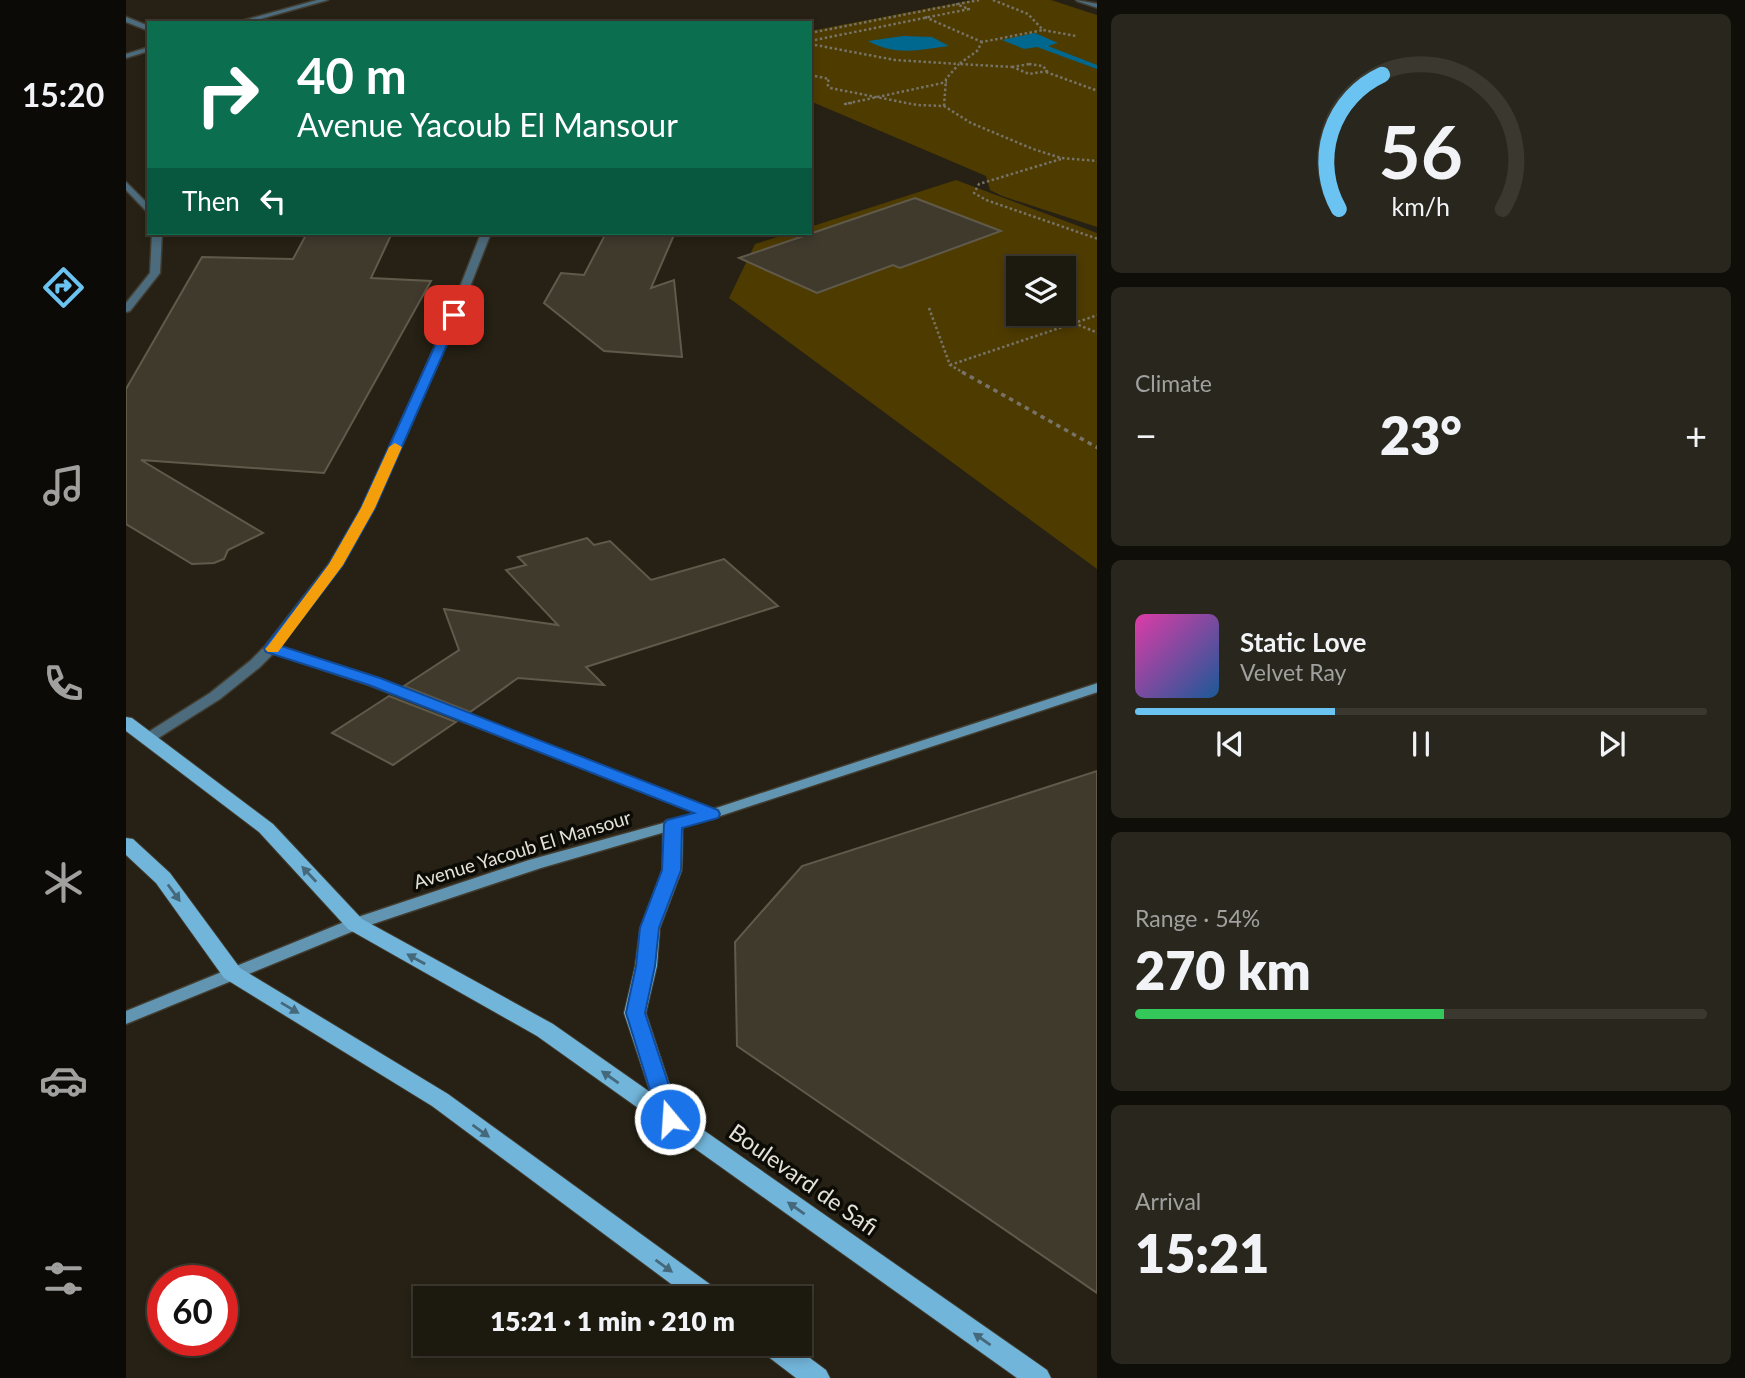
<!DOCTYPE html>
<meta charset="utf-8">
<style>
:root{--surface:#1c190f;--page:#29261d;--text:#f1f3f6;--muted:#a0a09e;--line:#3a382f;--accent:#6bc3f2}
body{margin:0;font-family:Lato,sans-serif;background:var(--page);color:var(--text);height:100vh;display:flex;flex-direction:column;font-size:26px;white-space:nowrap}
*{box-sizing:border-box;margin:0}
p{font-size:23px;color:var(--muted)}
.icon{flex:none;width:38px;height:38px;fill:none;stroke:currentColor;stroke-width:2;stroke-linecap:round;stroke-linejoin:round}
.map{position:relative;flex:1;overflow:hidden}
.drawer{display:flex;flex-direction:column;gap:14px;padding:14px;background:#0f0e08;width:648px}
.drawer>*{flex:none}
.guide{position:absolute;left:21px;top:21px;width:665px;height:214px;border-radius:0px;box-shadow:0 4px 10px #0003,0 0 0 2px var(--line);background:#0b6e4f;color:#fff;overflow:hidden}
.tools{position:absolute;left:880px;top:256px;display:grid;gap:14px}
.tools a{display:grid;place-items:center;width:70px;height:70px;border-radius:0px;background:var(--surface);box-shadow:0 4px 10px #0003,0 0 0 2px var(--line);font-size:35px}
.speed{position:absolute;left:21px;top:1265px;display:flex;gap:14px;font-size:35px;font-weight:700;text-align:center}
.speed>*{display:grid;place-content:center;width:91px;height:91px;border-radius:50%;background:var(--surface);box-shadow:0 4px 10px #0003,0 0 0 2px var(--line);line-height:1}
.speed .limit{border:10px solid #d22;background:#fff;color:#111}
.pin{position:absolute;display:grid;place-items:center;width:60px;height:60px;color:#fff;margin:-30px;border-radius:14px;box-shadow:0 4px 10px #0006}
.me{position:absolute;width:77px;margin:-38px;rotate:342deg;stroke-linejoin:round;filter:drop-shadow(0 0 5px #0008)}
.turn{display:flex;align-items:center;gap:24px;height:147px;padding:0 35px;font-size:32px}
.turn .icon{width:91px;height:91px;stroke-width:2.5}
.turn b{display:block;font-size:49px;line-height:60px}
.then{display:flex;align-items:center;height:66px;padding:0 35px;background:#0003;gap:14px;font-size:26px}
.big{font-size:52px;font-weight:800;line-height:1.1}
.drawer .tile{flex:1;display:flex;flex-direction:column;justify-content:center;gap:10px;min-width:0;padding:0 24px;border-radius:10px;background:var(--page)}
.drawer .dial{align-items:center;gap:0}
.dial svg{height:182px;overflow:visible;fill:none;stroke:var(--line);stroke-width:7;stroke-linecap:round;text-anchor:middle}
.dial text{fill:var(--text);stroke:none}
.song{display:flex;align-items:center;gap:21px}
.cover{width:84px;height:84px;border-radius:10px;background:linear-gradient(135deg,hsl(320 70% 55%),hsl(210 70% 35%))}
.played{height:7px;border-radius:4px;background:linear-gradient(90deg,var(--accent) 35%,var(--line) 35%)}
.keys{display:flex;justify-content:space-around;direction:ltr}
.heat{display:flex;justify-content:space-between;align-items:center;font-size:38px;direction:ltr}
.charge{height:10px;border-radius:5px;background:linear-gradient(90deg,#34c759 54%,var(--line) 0)}
.trip{position:absolute;left:287px;top:1286px;width:399px;height:70px;border-radius:0px;background:var(--surface);box-shadow:0 4px 10px #0003,0 0 0 2px var(--line);font-weight:800;line-height:70px;text-align:center}
main{display:flex;flex:1;min-height:0}
.dock{display:flex;flex-direction:column;width:126px;justify-content:space-around;align-items:center;background:#0b0a06;color:var(--muted)}
.dock .icon{width:49px;height:49px}
.dock .active{color:var(--accent)}
.dock b{font-size:32px;color:var(--text)}
.map>svg:first-child{display:block}
.green{fill:#4e3b00;fill-rule:evenodd}
.water{fill:#00678e}
.building{fill:#403a2d;stroke:#605a4b;stroke-width:2}
.lines{fill:none;stroke-linecap:round;stroke-linejoin:round}
.lane-casing{stroke:#413c2f;stroke-width:3}
.street-casing{stroke:#413c2f;stroke-width:3}
.secondary-casing{stroke:#413c2f;stroke-width:3}
.primary-casing{stroke:#413c2f;stroke-width:2}
.path-far1{stroke:#777367;stroke-width:2.5;stroke-dasharray:2.5 2.5;stroke-linecap:butt}
.path{stroke:#777367;stroke-width:3.5;stroke-dasharray:4.5 4.5;stroke-linecap:butt}
.lane{fill:#4c6b7c;fill-rule:evenodd}
.street{fill:#4c6b7c;fill-rule:evenodd}
.secondary{fill:#6295b1;fill-rule:evenodd}
.primary{fill:#72b5da;fill-rule:evenodd}
.oneway{fill:#45687b}
.route{fill:#1a73e8;stroke:#114b97;stroke-width:2}
.slow{fill:#f59e0b}
.labels{text-anchor:middle;dominant-baseline:central;stroke-width:7;stroke-linejoin:round;paint-order:stroke}
.street-label{font-size:19px;fill:#e4e1d8;stroke:#0d0b06}
.near-street-label{font-size:23px;fill:#e4e1d8;stroke:#0d0b06}
</style>
<main>
<nav class="dock">
<b>15:20</b>
<svg class="icon active" aria-label="directions" viewBox="0 0 24 24"><path d="M12 3l9 9-9 9-9-9zM9 14v-3h6M13 9l2 2-2 2"/></svg>
<svg class="icon" aria-label="music" viewBox="0 0 24 24"><path d="M9 18V5l10-2v13"/><circle cx="6" cy="18" r="3"/><circle cx="16" cy="16" r="3"/></svg>
<svg class="icon" aria-label="phone" viewBox="0 0 24 24"><path d="M5 4h4l2 5-3 2q2 4 5 5l2-3 5 2v4C11 20 4 13 5 4z"/></svg>
<svg class="icon" aria-label="climate" viewBox="0 0 24 24"><path d="M12 3v18M4 7l16 10M4 17L20 7"/></svg>
<svg class="icon" aria-label="car" viewBox="0 0 24 24"><path d="M5 17H2v-5l4-1 3-4h7l3 4 3 1v5h-3M9 17h6M6 11h13"/><circle cx="7" cy="17" r="2"/><circle cx="17" cy="17" r="2"/></svg>
<svg class="icon" aria-label="filters" viewBox="0 0 24 24"><path d="M4 7h16M4 17h16"/><circle cx="9" cy="7" r="2"/><circle cx="15" cy="17" r="2"/></svg>
</nav>
<div class="map">
<svg width="972" height="1378" viewBox="0 0 972 1378">
<rect width="100%" height="100%" fill="#262114"/>
<g class="green">
<path d="M846,0H925L971,15V227L876,196L864,190L860,176L684,101V31Z"/>
<path d="M830,180L971,233V569L603,298L629,244L665,233H684V227ZM892,268H938V313H892Z"/>
</g>
<g class="water">
<path d="M909,33L932,43L922,46L971,65V69L911,47L898,49L876,40Z"/>
<path d="M777,36L806,37L823,46C794,50 769,56 742,41Z"/>
</g>
<g class="building">
<path d="M789,198L875,231L774,268L767,265L691,293L613,258Z"/>
<path d="M181,233H266L245,278L305,281L198,473L15,460L137,533L102,550L98,559L88,563L66,564L0,524V389L76,257L167,259Z"/>
<path d="M480,233L548,235L525,288L548,280L556,357L478,351L418,303L435,273L458,275Z"/>
<path d="M461,538L468,545L484,541L525,580L598,559L652,606L460,667L478,685L392,678L344,712L278,686L333,650L318,609L432,625L380,570L400,565L392,557Z"/>
<path d="M263,696L330,722L267,765L206,733Z"/>
<path d="M971,771V1293L611,1046L609,942L676,866Z"/>
</g>
<g class="lines">
<defs>
<path id="lane" d="M145,644L253,679L591,811L594,814L586,819L581,817L243,685L140,651L138,648Z"/>
<g id="street">
<path d="M191,0H202L120,23H108Z"/>
<path d="M950,0L972,4V8L951,1Z"/>
<path d="M0,17L23,26V31L0,22Z"/>
<path d="M23,47V51L0,58V54Z"/>
<path d="M0,182L23,205V214L0,190Z"/>
<path d="M26,233H36L34,273L4,311L0,312V303L24,273Z"/>
<path d="M355,233H365L333,315L248,508L215,565L150,651L134,667L94,699L26,742H16L14,739L16,736L84,693L124,661L140,645L203,564L236,508L323,315Z"/>
</g>
<path id="secondary" d="M972,683V692L591,817L415,868L235,928L0,1024V1011L223,920L403,860L581,811Z"/>
<g id="primary">
<path d="M0,717L6,718L147,824L236,919L427,1024L524,1092L498,1013L509,966L514,928L536,870L537,824L540,820H554L557,824L556,870L534,928L531,966L520,1013L553,1113L921,1370L925,1378H891L411,1036L222,929L133,832L0,731Z"/>
<path d="M0,838L7,839L44,873L114,968L322,1094L592,1290L596,1298H564L306,1106L98,978L30,883L0,855Z"/>
<path d="M632,1344H665L700,1370L704,1378H670L636,1352Z"/>
</g>
</defs>
<use href="#lane" class="lane-casing"/>
<use href="#street" class="street-casing"/>
<use href="#secondary" class="secondary-casing"/>
<use href="#primary" class="primary-casing"/>
<g class="path-far1">
<path d="M867,0L902,14L917,30L950,36"/>
<path d="M799,17L856,42"/>
<path d="M684,33L853,0"/>
<path d="M684,41L843,9L830,4"/>
<path d="M684,44L769,60L833,64"/>
<path d="M903,64L917,66L921,71L903,74L887,67Z"/>
<path d="M887,67L833,64L851,51L856,42L917,30"/>
<path d="M920,72L972,91"/>
<path d="M684,75L703,79L701,84L704,88L791,105L818,106L845,123L907,149L935,158L972,161"/>
<path d="M726,103L719,104L821,82"/>
<path d="M818,106L820,79L833,64"/>
<path d="M935,159L853,184L848,193L860,200L972,239"/>
<path d="M803,308L824,365L840,374"/>
<path d="M948,323L972,333"/>
<path d="M824,365L972,315"/>
</g>
<path class="path" d="M836,372L972,448"/>
<use href="#lane" class="lane"/>
<use href="#street" class="street"/>
<use href="#secondary" class="secondary"/>
<use href="#primary" class="primary"/>
</g>
<defs><path id="oneway-solid" d="M-6-.8H1V-3.2L6.5 0L1 3.2V.8H-6Z" transform="scale(1.75)"/></defs>
<g class="oneway">
<use href="#oneway-solid" transform="translate(183 874) rotate(-133)"/>
<use href="#oneway-solid" transform="translate(48 893) rotate(54)"/>
<use href="#oneway-solid" transform="translate(290 959) rotate(-151)"/>
<use href="#oneway-solid" transform="translate(164 1008) rotate(31)"/>
<use href="#oneway-solid" transform="translate(484 1077) rotate(-145)"/>
<use href="#oneway-solid" transform="translate(355 1131) rotate(36)"/>
<use href="#oneway-solid" transform="translate(670 1208) rotate(-145)"/>
<use href="#oneway-solid" transform="translate(538 1266) rotate(36)"/>
<use href="#oneway-solid" transform="translate(856 1339) rotate(-145)"/>
</g>
<path class="route" d="M328,311L334,315L249,508L217,565L155,646L254,678L592,810L594,814L592,818L556,828L555,870L533,928L529,966L519,1013L554,1119L551,1125L544,1127L536,1125L533,1119L500,1013L510,966L514,928L536,870L538,824L541,820L568,813L243,685L140,652L138,648L203,564L235,508L323,315Z"/>
<path class="slow" d="M269,443L276,447L249,508L217,565L152,652H142L139,649L142,646L203,564L235,508L263,447Z"/>
<g class="labels">
<g class="street-label">
<text transform="translate(396 849) rotate(-17)">Avenue Yacoub El Mansour</text>
</g>
<g class="near-street-label">
<text transform="translate(678 1179) rotate(35)">Boulevard de Safi</text>
</g>
</g>
</svg>
<div class="tools">
<a><svg class="icon" aria-label="layers" viewBox="0 0 24 24"><path d="M12 4l9 5-9 5-9-5zM3 14l9 5 9-5"/></svg></a>
</div>
<div class="speed"><div class="limit">60</div></div>
<div class="pin" style="left:328px;top:315px;background:#d93025"><svg class="icon" aria-label="arrive" viewBox="0 0 24 24"><path d="M6 21V4h12l-3 4 3 4H6"/></svg></div>
<svg class="me" style="left:544px;top:1119px" viewBox="-20 -20 40 40"><circle r="17" fill="#1a73e8" stroke="#fff" stroke-width="3"/><path d="M0-11L8 9 0 5-8 9z" fill="#fff"/></svg>
<div class="trip">15:21 · 1 min · 210 m</div>
<div class="guide">
<div class="turn"><svg class="icon" aria-label="right" viewBox="0 0 24 24"><path d="M7 20v-9h11M14 6l5 5-5 5"/></svg><div><b>40 m</b>Avenue Yacoub El Mansour</div></div>
<div class="then">Then<svg class="icon" aria-label="left" viewBox="0 0 24 24"><path d="M17 20v-9H6M10 6l-5 5 5 5"/></svg></div>
</div>
</div>
<section class="drawer">
<div class="tile dial"><svg viewBox="0 0 100 80">
<path d="M14 69A42 42 0 1 1 86 69"/>
<path d="M14 69A42 42 0 0 1 33 10" stroke="#6bc3f2"/>
<text x="50" y="56" font-size="32" font-weight="700">56</text>
<text x="50" y="72" font-size="11">km/h</text>
</svg></div>
<div class="tile"><p>Climate</p>
<div class="heat"><a>−</a><b class="big">23°</b><a>+</a></div>
</div>
<div class="tile">
<div class="song"><i class="cover"></i><div><b>Static Love</b><p>Velvet Ray</p></div></div>
<div class="played"></div>
<div class="keys"><svg class="icon" aria-label="previous" viewBox="0 0 24 24"><path d="M18 5L8 12l10 7zM5 5v14"/></svg><svg class="icon" aria-label="pause" viewBox="0 0 24 24"><path d="M8 5v14M16 5v14"/></svg><svg class="icon" aria-label="next" viewBox="0 0 24 24"><path d="M6 5l10 7-10 7zM19 5v14"/></svg></div>
</div>
<div class="tile"><p>Range · 54%</p><b class="big">270 km</b><div class="charge"></div></div>
<div class="tile"><p>Arrival</p><b class="big">15:21</b></div>
</section>
</main>
